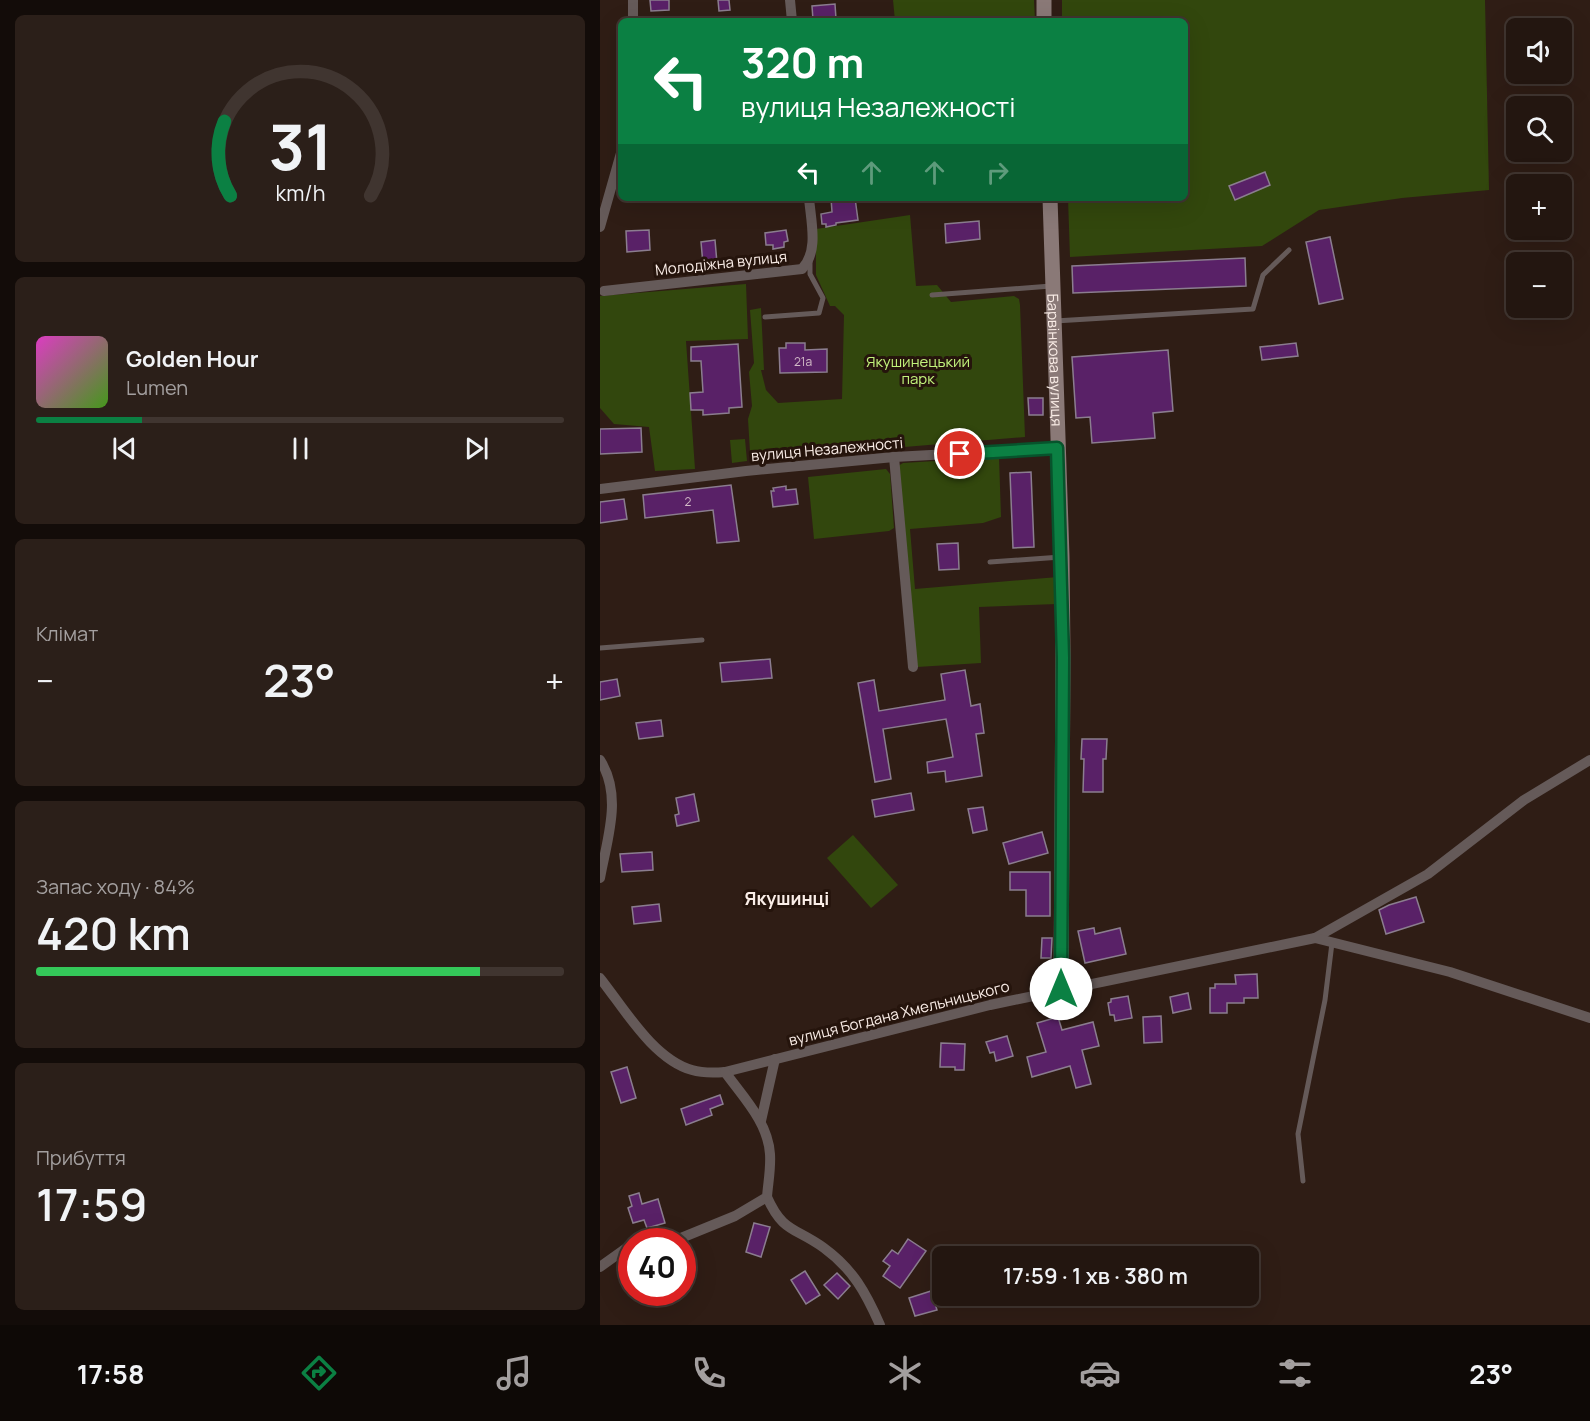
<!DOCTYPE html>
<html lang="uk">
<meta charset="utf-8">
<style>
:root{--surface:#231610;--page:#2b1f19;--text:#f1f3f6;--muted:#a39f9f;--line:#403530;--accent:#0b8043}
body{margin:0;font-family:Manrope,sans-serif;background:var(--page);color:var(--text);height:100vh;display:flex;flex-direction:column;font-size:22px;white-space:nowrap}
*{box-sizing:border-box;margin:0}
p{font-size:20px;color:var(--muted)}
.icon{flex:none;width:33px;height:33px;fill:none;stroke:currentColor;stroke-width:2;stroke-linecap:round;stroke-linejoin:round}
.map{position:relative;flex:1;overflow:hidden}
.side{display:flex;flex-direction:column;gap:15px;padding:15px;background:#130c09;width:600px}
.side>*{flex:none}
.guide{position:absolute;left:18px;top:18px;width:570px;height:183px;border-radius:9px;box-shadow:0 6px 24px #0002,0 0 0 2px var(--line);background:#0b8043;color:#fff;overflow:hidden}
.fabs{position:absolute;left:906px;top:18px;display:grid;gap:12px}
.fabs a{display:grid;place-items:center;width:66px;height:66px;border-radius:9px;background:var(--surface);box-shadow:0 6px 24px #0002,0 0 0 2px var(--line);font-size:30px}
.speed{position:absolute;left:18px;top:1228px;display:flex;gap:12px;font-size:30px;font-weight:700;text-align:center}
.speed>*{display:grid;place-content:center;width:78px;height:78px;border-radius:50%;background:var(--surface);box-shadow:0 6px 24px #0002,0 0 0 2px var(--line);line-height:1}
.speed .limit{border:9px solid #d22;background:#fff;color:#111}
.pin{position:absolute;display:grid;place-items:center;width:51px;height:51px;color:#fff;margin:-26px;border:3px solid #fff;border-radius:50%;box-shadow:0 2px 6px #0007}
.me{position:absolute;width:66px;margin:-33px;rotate:0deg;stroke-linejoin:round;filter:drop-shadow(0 0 4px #0008)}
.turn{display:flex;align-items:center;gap:21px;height:126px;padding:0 24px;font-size:27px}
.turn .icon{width:78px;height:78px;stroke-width:2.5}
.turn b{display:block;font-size:42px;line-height:51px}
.lanes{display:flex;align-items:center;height:57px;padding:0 24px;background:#0003;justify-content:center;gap:30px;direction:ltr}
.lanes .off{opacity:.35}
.big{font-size:45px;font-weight:600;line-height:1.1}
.side .card{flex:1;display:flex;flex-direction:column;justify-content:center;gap:9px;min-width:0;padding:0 21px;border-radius:9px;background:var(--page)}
.side .dial{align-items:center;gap:0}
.dial svg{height:156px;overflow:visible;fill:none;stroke:var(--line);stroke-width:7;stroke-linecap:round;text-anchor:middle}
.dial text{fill:var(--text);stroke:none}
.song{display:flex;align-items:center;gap:18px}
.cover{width:72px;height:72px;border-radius:9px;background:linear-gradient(135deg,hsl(310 70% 55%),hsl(100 70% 35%))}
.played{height:6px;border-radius:3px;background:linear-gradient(90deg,var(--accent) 20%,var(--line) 20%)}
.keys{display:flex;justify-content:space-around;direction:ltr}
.heat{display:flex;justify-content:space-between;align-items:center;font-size:33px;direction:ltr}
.charge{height:9px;border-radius:4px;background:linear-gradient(90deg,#34c759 84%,var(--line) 0)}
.trip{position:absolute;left:332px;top:1246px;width:327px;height:60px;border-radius:9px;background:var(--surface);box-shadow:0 6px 24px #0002,0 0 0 2px var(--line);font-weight:600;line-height:60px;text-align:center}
.tabs{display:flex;height:96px;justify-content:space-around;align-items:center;background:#0e0906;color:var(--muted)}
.tabs .icon{width:42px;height:42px}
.tabs .selected{color:var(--accent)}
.tabs b{font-size:27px;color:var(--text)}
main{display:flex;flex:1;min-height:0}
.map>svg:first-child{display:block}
.green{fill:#32470d}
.building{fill:#592167;stroke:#8b7d8f;stroke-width:1.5}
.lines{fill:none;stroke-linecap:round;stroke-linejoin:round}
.lane{stroke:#655a59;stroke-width:5}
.street{stroke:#655a59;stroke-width:10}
.secondary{stroke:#8a7977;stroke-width:15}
.route-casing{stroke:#07532c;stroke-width:15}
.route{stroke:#0b8043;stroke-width:10}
.labels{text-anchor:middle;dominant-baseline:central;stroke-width:6;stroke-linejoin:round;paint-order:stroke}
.number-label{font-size:12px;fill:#d2bac7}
.street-label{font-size:15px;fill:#faede7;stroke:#25140c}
.park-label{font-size:15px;fill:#c2f37c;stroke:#25140c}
.quarter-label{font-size:18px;font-weight:bold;fill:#faede7;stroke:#25140c}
</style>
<main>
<section class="side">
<div class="card dial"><svg viewBox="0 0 100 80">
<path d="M14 69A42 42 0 1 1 86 69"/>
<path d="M14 69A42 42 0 0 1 11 31" stroke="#0b8043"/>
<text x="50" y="56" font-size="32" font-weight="700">31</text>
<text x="50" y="72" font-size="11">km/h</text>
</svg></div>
<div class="card">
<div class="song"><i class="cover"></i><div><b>Golden Hour</b><p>Lumen</p></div></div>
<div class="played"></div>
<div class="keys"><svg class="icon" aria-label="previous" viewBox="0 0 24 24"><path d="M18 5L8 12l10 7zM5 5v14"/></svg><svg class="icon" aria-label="pause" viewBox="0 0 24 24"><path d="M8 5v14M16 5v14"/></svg><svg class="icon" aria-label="next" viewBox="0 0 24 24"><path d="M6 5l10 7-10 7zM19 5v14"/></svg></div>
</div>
<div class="card"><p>Клімат</p>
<div class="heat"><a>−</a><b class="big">23°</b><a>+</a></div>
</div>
<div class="card"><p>Запас ходу · 84%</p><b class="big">420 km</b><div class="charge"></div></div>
<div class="card"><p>Прибуття</p><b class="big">17:59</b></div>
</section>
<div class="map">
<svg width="990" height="1325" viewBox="0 0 990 1325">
<rect width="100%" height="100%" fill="#2f1d15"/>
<g class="green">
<path d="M293,0H434L435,21H295Z"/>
<path d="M462,0H885L889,190L802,198L719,210L662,246L470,257L468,198H585V21H462Z"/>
<path d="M310,215L316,286L337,285L351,302L414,296L419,299L420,305L425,437L173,458L154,457L150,452L148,419L152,406L149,372L154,363L150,310L161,308L164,370H161L166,390L178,403L242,399L244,315L235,306H230L216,275V229Z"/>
<path d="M146,284L148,339L86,341L95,469L55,471L49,427L14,424L0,408V296Z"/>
<path d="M145,439L147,461L132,463L130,440Z"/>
<path d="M399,457L401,517L383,523L310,529L315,589L458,577L457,604L379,607L381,663L317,667L298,466L303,463Z"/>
<path d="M286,469L290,474L294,528L289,531L214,539L208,477Z"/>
<path d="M253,835L298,885L271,908L227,858Z"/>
</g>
<g class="building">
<path d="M50,0H69V10L51,11Z"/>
<path d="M118,0H129L130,10L119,11Z"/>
<path d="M235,4L236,19L213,20L212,6Z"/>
<path d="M665,172L670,185L635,200L629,186Z"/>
<path d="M231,198H255L258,220L236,223V225L226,227V224H222L221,214L232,212Z"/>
<path d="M379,221L380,239L346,243L345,224Z"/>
<path d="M49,230L50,250L27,252L26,231Z"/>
<path d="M186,230L188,241L184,242V247L173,249V245H166L165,233Z"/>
<path d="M730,237L743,299L719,304L706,242Z"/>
<path d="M115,240L117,263L103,264L101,242Z"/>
<path d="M645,258L646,286L473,293L472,266Z"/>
<path d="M186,343H205V350L227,349V372L180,373L179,348H186Z"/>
<path d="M696,343L698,356L662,360L660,347Z"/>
<path d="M138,344L142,407L129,408V413L103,415V410H91L90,393L103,392L101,361H91V347Z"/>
<path d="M568,350L573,411L553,413L555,438L492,443L490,417L476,418L472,357Z"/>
<path d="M428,398H443V415H429Z"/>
<path d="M41,428L42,452L0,454V429Z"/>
<path d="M431,472L434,547L413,548L410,473Z"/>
<path d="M131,485L139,541L117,543L113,510L45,518L43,495Z"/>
<path d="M186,486V490L196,489L198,504L173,507L171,491H174L173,488Z"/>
<path d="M24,499L27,519L0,523V502Z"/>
<path d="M358,543L359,569L339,570L337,544Z"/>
<path d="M170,659L172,678L122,682L120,663Z"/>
<path d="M365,670L371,706L380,704L384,733L376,734L382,776L346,782L345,771L328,773L327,762L353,757L346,719L283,729L291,779L275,782L258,683L274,680L279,711L345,700L341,674Z"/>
<path d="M17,679L20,696L0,700V682Z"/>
<path d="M61,720L63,736L39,739L36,723Z"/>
<path d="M482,739H507L506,759H503V792H483L484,759H481Z"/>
<path d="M311,793L314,810L275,817L272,800Z"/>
<path d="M94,794L99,821L77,826L75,815L79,814L76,798Z"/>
<path d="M383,807L387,830L373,833L368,809Z"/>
<path d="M442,832L448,853L409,864L403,843Z"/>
<path d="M52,852L53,870L22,872L20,854Z"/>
<path d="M410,872H450V916H426V890H410Z"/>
<path d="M816,897L824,922L786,934L779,910L789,905Z"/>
<path d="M59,904L61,921L34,924L32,907Z"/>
<path d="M494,928L495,934L520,928L526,954L485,963L478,931Z"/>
<path d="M442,938H452L451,958H441Z"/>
<path d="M657,974L658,998H644V1003H627V1013H610V988H615V984H636L635,975Z"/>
<path d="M588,993L591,1009L573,1013L570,997Z"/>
<path d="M528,996L532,1018L515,1021L514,1015H510L508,1003L511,1002V999Z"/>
<path d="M561,1016L562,1042L544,1043L543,1017Z"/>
<path d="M458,1017L462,1030L493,1022L499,1046L482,1050L491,1084L476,1088L470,1066L432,1077L427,1057L446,1052L437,1023Z"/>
<path d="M407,1036L413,1056L396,1061L394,1052L390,1053L386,1042Z"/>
<path d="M341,1043L365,1044L364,1070H355V1067H340Z"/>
<path d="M27,1067L36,1098L21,1103L11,1072Z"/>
<path d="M120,1095L123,1104L110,1109L112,1115L86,1125L81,1109Z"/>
<path d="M39,1193L42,1204L58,1199L65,1223L47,1228L44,1220L33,1223L28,1208L32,1206L29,1196Z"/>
<path d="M154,1223L170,1227L161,1257L146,1252Z"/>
<path d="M308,1239L326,1251L300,1288L283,1276L290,1266L283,1261L292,1250L298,1254Z"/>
<path d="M205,1271L220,1295L206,1304L191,1280Z"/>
<path d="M237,1273L250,1286L238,1299L224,1285Z"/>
<path d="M331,1291L337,1310L315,1316L309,1298Z"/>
</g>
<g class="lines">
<g class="lane">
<path d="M332,295L451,286"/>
<path d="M165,317L219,313L223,298L210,274V262"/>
<path d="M455,321L653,309L663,275L689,250"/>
<path d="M390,562L461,557"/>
<path d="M0,648L102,640"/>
<path d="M703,1181L698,1134L725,1000L732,943"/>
</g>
<g class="street">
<path d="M33,0V21"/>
<path d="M190,0L192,21"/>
<path d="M0,227L21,153"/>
<path d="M4,291L202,269C219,251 211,222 209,198"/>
<path d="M294,457L313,667"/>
<path d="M0,489L146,471L294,457L457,448"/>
<path d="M0,760C23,796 7,839 0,878"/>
<path d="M715,938L828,874L924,800L990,760"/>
<path d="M0,978C24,1008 53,1059 92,1070C102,1073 113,1073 125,1072L390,1005L715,938L850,972L990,1018"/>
<path d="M161,1121L175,1059"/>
<path d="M167,1197C183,1233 195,1227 224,1248C253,1269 266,1293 280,1325"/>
<path d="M45,1242L81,1238L135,1216L167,1197C168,1183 171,1169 170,1154C168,1122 143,1097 125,1072"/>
<path d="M0,1267L32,1244"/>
</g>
<g class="secondary">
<path d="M444,0V21"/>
<path id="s1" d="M450,198L462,557L463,658L461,989"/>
</g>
</g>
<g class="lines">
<defs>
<path id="route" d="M360,454L457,448L463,658L461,989"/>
</defs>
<use href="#route" class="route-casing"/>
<use href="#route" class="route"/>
</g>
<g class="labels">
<g class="number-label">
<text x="203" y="361">21а</text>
<text x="88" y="501">2</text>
</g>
<g class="street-label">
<text transform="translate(121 263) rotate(-6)">Молодіжна вулиця</text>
<text stroke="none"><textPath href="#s1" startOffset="162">Барвінкова вулиця</textPath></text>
<text transform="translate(227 449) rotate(-5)">вулиця Незалежності</text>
<text transform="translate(299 1013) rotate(-14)">вулиця Богдана Хмельницького</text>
</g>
<g class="park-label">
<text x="318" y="361">Якушинецький<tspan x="318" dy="17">парк</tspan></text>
</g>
<g class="quarter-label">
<text x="187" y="898">Якушинці</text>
</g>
</g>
</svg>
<div class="fabs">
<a><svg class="icon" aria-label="sound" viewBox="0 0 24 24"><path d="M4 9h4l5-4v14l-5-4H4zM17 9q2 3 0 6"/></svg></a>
<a><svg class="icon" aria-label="search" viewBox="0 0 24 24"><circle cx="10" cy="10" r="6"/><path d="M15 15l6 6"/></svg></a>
<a>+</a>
<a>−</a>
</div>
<div class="speed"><div class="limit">40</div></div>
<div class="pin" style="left:360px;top:454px;background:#d93025"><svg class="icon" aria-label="arrive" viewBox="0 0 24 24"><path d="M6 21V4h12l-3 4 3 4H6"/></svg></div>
<svg class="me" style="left:461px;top:989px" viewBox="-20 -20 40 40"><circle r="19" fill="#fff"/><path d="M0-13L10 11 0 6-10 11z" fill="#0b8043"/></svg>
<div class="trip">17:59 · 1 хв · 380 m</div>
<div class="guide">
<div class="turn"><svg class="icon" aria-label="left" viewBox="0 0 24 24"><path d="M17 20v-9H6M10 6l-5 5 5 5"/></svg><div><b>320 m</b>вулиця Незалежності</div></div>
<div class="lanes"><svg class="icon" aria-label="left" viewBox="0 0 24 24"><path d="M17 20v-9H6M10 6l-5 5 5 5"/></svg><svg class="icon off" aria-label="ahead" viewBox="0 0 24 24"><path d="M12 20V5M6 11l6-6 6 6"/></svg><svg class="icon off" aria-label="ahead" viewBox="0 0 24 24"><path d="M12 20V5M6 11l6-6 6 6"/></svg><svg class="icon off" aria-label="right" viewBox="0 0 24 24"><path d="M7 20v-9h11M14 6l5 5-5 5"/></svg></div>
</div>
</div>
</main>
<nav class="tabs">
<b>17:58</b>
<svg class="icon selected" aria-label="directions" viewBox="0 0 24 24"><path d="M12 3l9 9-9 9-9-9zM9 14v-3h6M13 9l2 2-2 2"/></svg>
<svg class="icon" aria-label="music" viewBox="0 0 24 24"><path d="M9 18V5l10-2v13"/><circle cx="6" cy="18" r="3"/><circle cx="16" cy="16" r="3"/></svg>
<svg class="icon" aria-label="phone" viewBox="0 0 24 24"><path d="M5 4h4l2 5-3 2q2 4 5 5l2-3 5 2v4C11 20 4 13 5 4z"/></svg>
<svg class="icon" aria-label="climate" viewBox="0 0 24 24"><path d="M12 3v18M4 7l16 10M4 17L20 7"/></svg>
<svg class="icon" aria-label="car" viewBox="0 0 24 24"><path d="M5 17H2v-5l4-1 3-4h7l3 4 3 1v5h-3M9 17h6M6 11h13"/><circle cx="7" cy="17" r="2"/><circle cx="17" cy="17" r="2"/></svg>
<svg class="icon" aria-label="filters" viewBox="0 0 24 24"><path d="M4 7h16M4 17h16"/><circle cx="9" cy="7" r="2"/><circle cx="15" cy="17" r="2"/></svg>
<b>23°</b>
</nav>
